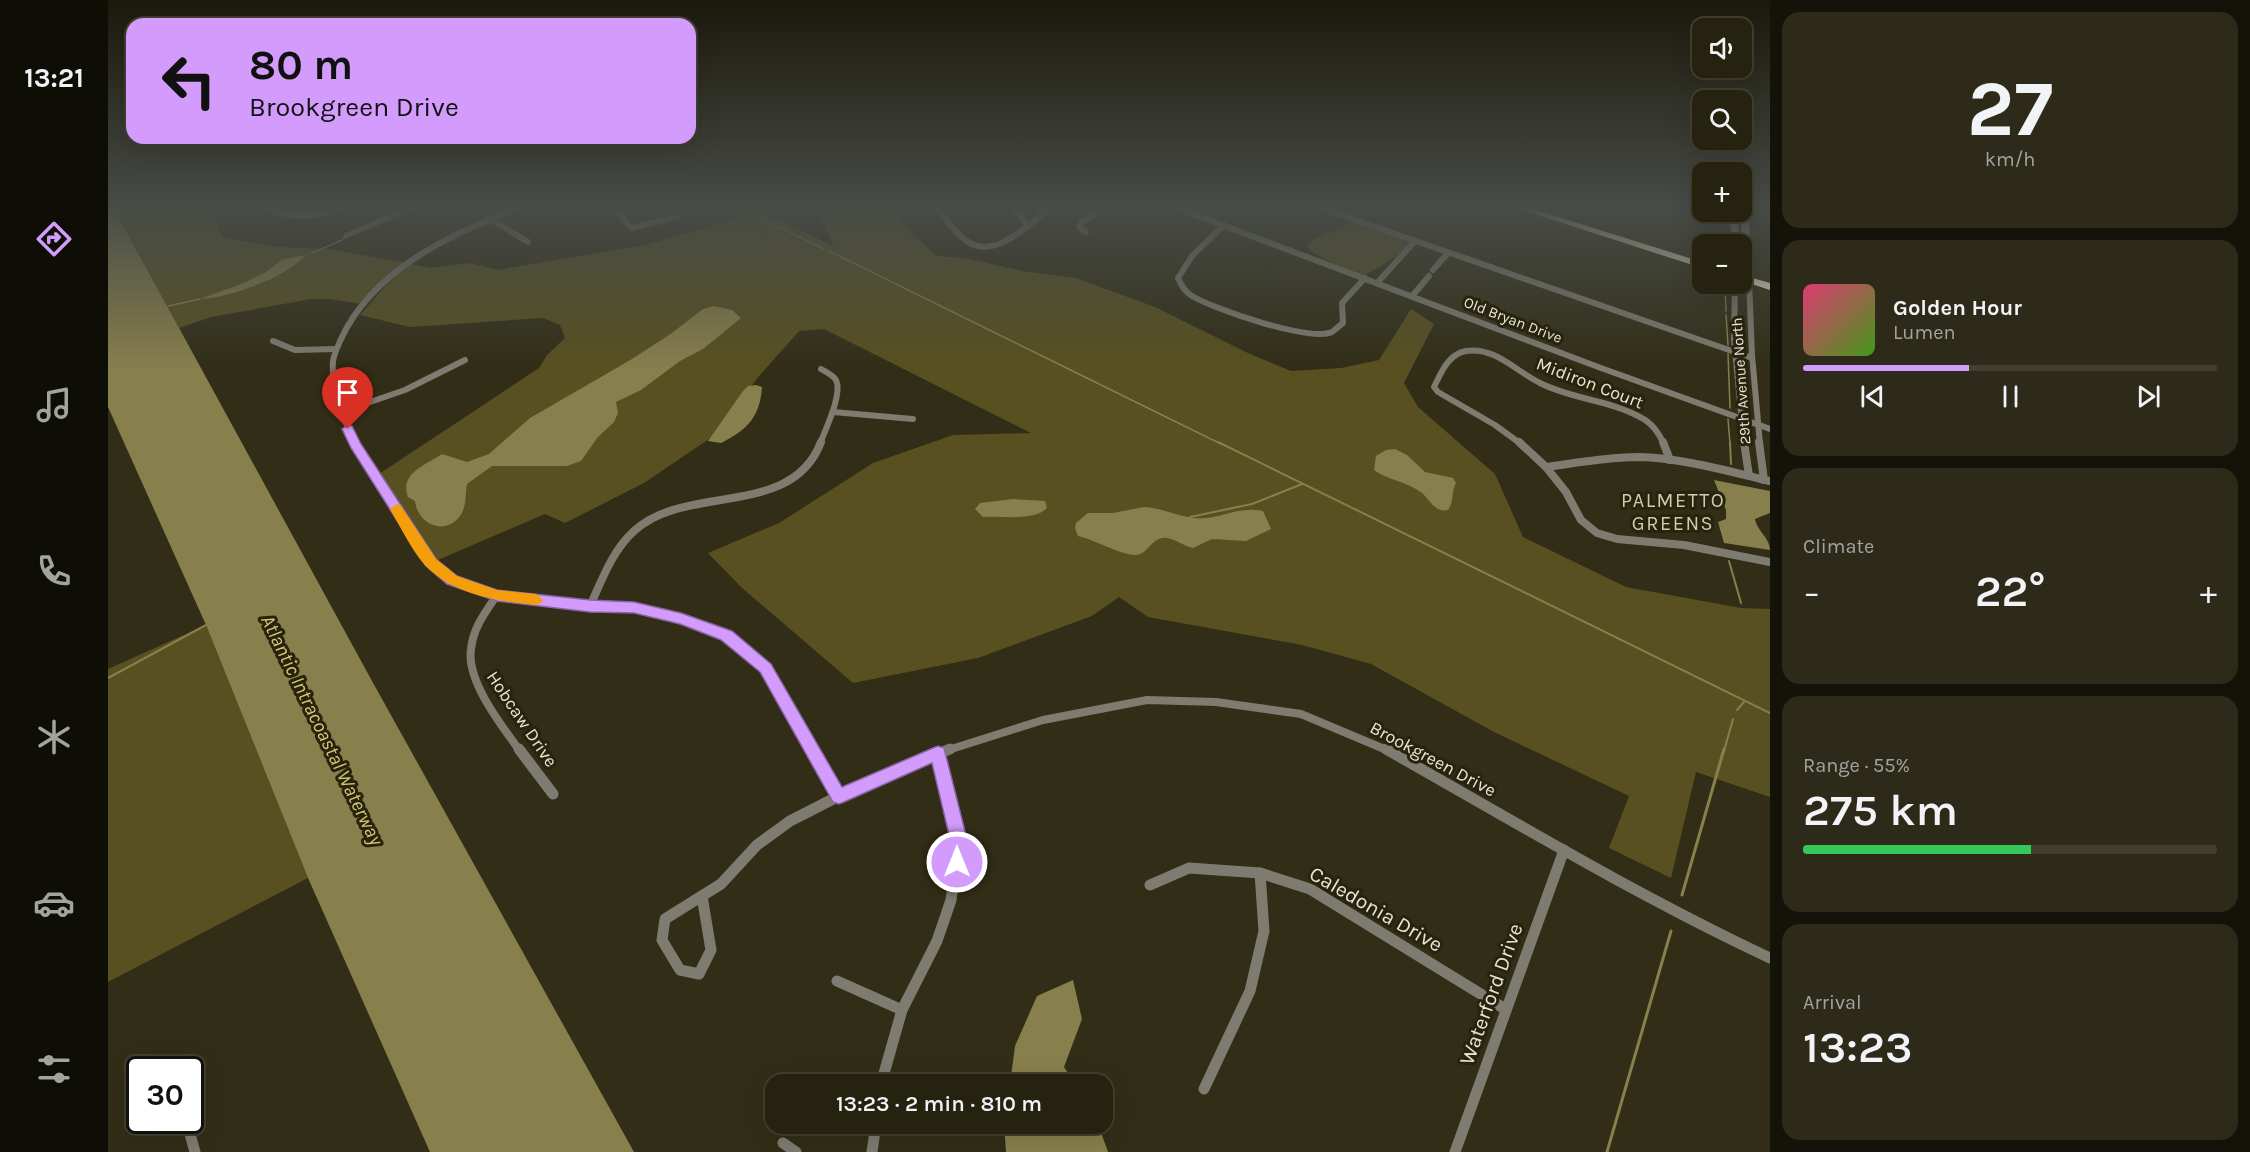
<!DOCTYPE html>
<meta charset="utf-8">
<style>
:root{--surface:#252210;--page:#2d2a19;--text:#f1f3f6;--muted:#a3a49f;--line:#423f30;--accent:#d39cfc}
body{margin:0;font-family:Karla,sans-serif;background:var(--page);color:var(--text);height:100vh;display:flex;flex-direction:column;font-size:22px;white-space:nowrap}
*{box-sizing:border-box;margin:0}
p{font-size:20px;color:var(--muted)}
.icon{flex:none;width:33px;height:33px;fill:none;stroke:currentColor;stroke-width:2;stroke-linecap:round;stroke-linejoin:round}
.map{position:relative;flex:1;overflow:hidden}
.side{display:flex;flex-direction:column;gap:12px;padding:12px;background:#141309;width:480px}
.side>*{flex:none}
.top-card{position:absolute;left:18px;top:18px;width:570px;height:126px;border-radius:18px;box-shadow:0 6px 24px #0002,0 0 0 2px var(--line);background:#d39cfc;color:#111;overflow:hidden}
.controls{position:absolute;left:1584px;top:18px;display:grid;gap:12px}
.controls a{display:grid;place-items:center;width:60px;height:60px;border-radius:12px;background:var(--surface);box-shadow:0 6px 24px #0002,0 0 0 2px var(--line);font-size:30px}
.speed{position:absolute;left:18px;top:1056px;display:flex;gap:12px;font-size:30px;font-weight:700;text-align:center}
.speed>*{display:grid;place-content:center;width:78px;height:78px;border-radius:50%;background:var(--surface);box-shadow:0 6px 24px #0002,0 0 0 2px var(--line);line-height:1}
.speed .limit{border:3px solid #111;border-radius:9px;background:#fff;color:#111}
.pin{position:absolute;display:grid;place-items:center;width:51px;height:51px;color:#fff;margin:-62px -26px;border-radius:50% 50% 50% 0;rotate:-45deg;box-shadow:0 0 6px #0007}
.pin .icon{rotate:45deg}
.me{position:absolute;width:66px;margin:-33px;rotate:0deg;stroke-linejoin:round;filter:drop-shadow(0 0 4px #0008)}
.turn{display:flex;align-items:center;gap:21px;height:126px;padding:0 24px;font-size:27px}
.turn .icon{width:78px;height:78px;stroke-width:2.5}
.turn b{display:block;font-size:42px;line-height:51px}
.big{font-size:45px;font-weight:600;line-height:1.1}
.side .card{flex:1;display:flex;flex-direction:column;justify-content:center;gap:9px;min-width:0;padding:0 21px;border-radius:18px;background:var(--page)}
.side .dial{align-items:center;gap:0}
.dial b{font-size:78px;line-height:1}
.song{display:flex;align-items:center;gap:18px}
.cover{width:72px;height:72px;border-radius:9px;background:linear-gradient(135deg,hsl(340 70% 55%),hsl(100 70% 35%))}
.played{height:6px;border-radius:3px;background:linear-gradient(90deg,var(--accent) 40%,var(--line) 40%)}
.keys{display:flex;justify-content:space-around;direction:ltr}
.heat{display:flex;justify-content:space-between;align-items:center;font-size:33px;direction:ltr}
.charge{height:9px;border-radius:4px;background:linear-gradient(90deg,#34c759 55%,var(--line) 0)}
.trip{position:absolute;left:657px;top:1074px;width:348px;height:60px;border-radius:18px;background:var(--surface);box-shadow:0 6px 24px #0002,0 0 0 2px var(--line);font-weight:600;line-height:60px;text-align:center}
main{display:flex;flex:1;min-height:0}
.dock{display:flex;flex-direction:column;width:108px;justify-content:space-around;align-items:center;background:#0f0e06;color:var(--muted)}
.dock .icon{width:42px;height:42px}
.dock .on{color:var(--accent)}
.dock b{font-size:27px;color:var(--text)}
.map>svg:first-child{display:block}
.green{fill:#585020}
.water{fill:#877f4c}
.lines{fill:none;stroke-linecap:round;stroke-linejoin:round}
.stream-far2{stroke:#877f4c;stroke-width:1.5}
.stream-far1{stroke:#877f4c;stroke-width:2}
.stream{stroke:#877f4c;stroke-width:3}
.street-far2{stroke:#7e7c71;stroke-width:6}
.street-far1{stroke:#7e7c71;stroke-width:8}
.street{stroke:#7e7c71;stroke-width:11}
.secondary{fill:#aca997;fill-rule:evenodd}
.highway{fill:#f0eccf;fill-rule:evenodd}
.route{fill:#d39cfc;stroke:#8965a4;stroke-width:1.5}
.slow{fill:#f59e0b}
.labels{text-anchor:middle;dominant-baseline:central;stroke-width:6;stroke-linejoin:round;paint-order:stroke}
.far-street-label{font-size:15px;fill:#e6e4d6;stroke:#27230d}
.street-label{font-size:18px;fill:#e6e4d6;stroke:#27230d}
.neighbourhood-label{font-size:20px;letter-spacing:1.5px;fill:#d0cbb0;stroke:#27230d}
.water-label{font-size:20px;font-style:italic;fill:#d4c678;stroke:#27230d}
.near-street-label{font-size:21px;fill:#e6e4d6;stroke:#27230d}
</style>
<main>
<nav class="dock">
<b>13:21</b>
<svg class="icon on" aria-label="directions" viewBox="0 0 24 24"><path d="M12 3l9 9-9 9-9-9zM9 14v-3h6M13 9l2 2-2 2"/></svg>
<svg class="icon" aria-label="music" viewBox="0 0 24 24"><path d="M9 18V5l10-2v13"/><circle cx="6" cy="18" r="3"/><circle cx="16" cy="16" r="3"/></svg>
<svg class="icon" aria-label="phone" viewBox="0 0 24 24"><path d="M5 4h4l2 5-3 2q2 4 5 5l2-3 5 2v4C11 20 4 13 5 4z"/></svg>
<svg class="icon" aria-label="climate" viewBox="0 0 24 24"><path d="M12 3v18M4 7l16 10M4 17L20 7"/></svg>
<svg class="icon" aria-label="car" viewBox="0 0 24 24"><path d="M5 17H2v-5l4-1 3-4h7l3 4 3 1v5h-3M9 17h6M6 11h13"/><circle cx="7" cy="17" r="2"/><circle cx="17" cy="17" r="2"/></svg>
<svg class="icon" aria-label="filters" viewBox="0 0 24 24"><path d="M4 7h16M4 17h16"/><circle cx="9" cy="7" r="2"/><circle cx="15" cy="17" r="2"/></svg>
</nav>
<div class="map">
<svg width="1662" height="1152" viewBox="0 0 1662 1152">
<rect width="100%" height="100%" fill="#312d16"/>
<g class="green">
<path d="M6,209H104L114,237L171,247L220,249L299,263L255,304L222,299H203L103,317L71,328Z"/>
<path d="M615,209H649L726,246L709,209H784L805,234L829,256L856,258L915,271L968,278L1047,307L1142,354L1183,371L1233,368L1271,360L1303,309L1326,324L1296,383L1310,407L1387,474L1415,537L1518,587L1633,608L1662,609V797L1588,772L1563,878L1501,848L1521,796L1386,732L1263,664L1194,645L1040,617L1011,597L984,616L870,658L745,683L633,587L600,553L671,523L765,463L845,435L923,433L716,329L691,331L651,376L607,435L536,483L457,523L437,514L323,563L268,476L431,368L439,355L457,338L452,325L435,318L302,327L252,315L281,282L303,264L322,268L363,263L390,270L541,244L632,218Z"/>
<path d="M1245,222L1307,241L1283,260L1253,277L1207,254L1199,246L1207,238Z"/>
<path d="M98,625L200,878L0,982V669Z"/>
</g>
<g class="water">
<path d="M0,209H6L264,681L526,1152H322L200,878L98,625L0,407Z"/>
<path d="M292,209H309L234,240L236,234Z"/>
<path d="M198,255C179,277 122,298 92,299L136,283L158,272L175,259Z"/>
<path d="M606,306L624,310L633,318L595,349L572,361L533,390L508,402L510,413L506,422L490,437L473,461L459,466H384L359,484C357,495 359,506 352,516C337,536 310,525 307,501L300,497C291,473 318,465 334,454L359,462L381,454L422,418L524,359L564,333L595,309Z"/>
<path d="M648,385L654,387C652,417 639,430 613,443L600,441L635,391L640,386Z"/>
<path d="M1287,449L1299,455L1317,472L1345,478L1348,483C1343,492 1346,502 1340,510C1327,513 1322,500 1314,493C1298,481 1279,480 1266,470L1268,456L1278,450Z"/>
<path d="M1606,480L1662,491V513L1647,519C1649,531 1662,538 1662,550L1616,543L1610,522L1618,519V510Z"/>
<path d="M905,499L937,501L939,508C927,521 893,516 875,517L867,509L872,503Z"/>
<path d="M1036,507C1053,508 1069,516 1086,518C1110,521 1129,505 1155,511L1163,529L1138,541L1104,539L1085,548C1076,546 1067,539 1059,538C1043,536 1040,556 1027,555C1014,555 984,539 970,536L967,528L968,523L980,513H1005Z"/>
<path d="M965,980L974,1019L956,1067L967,1084H902L907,1046L929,996Z"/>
<path d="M896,1124H990L1000,1152H898Z"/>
</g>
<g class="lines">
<g class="stream-far2">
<path d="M634,209L716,249"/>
<path d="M721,251L1113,444"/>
<path d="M204,253L234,240"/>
<path d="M1617,287L1618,311"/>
<path d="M60,306L92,299"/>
<path d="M1618,315L1620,345"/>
<path d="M1620,354L1622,408"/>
<path d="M1620,419L1622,444"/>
</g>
<g class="stream-far1">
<path d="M1110,442L1662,713"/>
<path d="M1622,442L1623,464"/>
<path d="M1082,517L1144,504L1194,484"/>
<path d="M1621,561L1633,603"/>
<path d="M0,678L98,625"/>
<path d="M1629,710L1636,702"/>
<path d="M1616,751L1625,719"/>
</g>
<g class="stream">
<path d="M1574,895L1616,749"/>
<path d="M1499,1152L1563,931"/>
</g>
<g class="street-far2">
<path d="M159,209C183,218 206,218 230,209"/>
<path d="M508,209L523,228L569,217"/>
<path d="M829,209C839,220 849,236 862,243C889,258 921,224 941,209"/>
<path d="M906,209L919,224"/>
<path d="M1072,209L1493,368L1662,429"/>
<path d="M1216,209L1644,358"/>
<path d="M381,218L420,242"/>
<path d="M1116,225L1084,256L1070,278C1073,285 1077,292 1084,296C1106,309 1201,342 1224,332C1227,330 1231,326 1235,323L1234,303L1257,278"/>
<path d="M978,232L972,228V224L993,209"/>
<path d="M1325,270L1340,253"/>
<path d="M1641,280L1644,355L1652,444"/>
<path d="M1270,282L1307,241"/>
<path d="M1627,284L1626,339L1636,444"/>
<path d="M1305,295L1321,276"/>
<path d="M165,341L187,350L228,349"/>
<path d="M233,412L297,390L357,360"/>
<path d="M725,412L805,419"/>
<path d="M246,444C236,416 223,391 225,361C226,354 230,346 233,339C264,271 342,234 408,209"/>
<path d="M712,444C717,430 735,394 728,380C725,375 718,372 713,369"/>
<path d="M1413,444L1387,425L1330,392L1326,387C1333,373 1340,354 1358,351C1386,346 1409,372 1432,383C1463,399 1501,400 1532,417C1544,423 1550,432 1556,444"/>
</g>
<g class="street-far1">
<path d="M246,442L323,563L344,580L389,595L482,606L526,607L574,618L618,635L657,668L705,751"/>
<path d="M1411,442L1438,467L1458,492L1473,520L1489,533L1509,539L1576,545L1662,562"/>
<path d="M1555,442L1562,460"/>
<path d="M1636,442L1641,476"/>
<path d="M1651,442L1656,480"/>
<path d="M1438,467C1468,463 1499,457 1530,457C1575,458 1619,471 1662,481"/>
<path d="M389,595C378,611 365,628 363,649C358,681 394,726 412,751"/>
<path d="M482,606C494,580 504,551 526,531C578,483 684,519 713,442"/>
<path d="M837,751L935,720L1039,700L1108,702L1193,714L1281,751"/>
</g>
<g class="street">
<path d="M411,749L445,794"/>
<path d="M704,749L731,796"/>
<path d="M1278,749C1405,821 1530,896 1662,958"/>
<path d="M1042,885L1081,868L1152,873L1202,889L1397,1009"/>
<path d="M594,896L603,950L591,974L572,970L554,940L557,919L613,884L649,845L682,821L731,796L842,749"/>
<path d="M729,981L794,1010"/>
<path d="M60,1060L63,1070"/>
<path d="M773,1084L794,1010L829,941L843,900L851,843L830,753"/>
<path d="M1096,1089L1142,991L1156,931L1152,873"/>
<path d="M78,1120L87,1152"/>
<path d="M675,1143L688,1152"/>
<path d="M764,1152L768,1124"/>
<path d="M1347,1152L1456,850"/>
</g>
<g class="secondary">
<path d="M1634,209H1640L1645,280L1641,283L1637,280L1632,212Z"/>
<path d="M1621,212H1629L1632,244H1624Z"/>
<path d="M1594,252V257L1589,259L1585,256Z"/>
</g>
<g class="highway">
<path d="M1411,209H1425L1594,262V268Z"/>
<path d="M1634,275L1662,283V290L1634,281Z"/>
</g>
</g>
<linearGradient id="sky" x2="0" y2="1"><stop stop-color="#1b190c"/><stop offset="0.56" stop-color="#484c47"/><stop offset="1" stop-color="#484c47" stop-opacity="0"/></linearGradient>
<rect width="1662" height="370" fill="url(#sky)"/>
<path class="route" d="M240,425L244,426L253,444L328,559L349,576L389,590L482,600L526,602L573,613L624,631L663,664L734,787L825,748L830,746L836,748L860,843L855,867L849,870L842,867L840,862L843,843L824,763L736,802L731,804L725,802L652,672L613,640L572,624L526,613L482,612L389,601L339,584L318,566L243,448L234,429Z"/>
<path class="slow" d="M289,504L293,506L328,559L349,576L389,590L428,594L435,600L433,603L428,605C390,601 348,595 320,568C306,555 292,526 282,509Z"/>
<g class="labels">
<g class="far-street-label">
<text transform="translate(1405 320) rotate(21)">Old Bryan Drive</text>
<text transform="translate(1633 381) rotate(-94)">29th Avenue North</text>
</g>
<g class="street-label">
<text transform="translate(1482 383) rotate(21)">Midiron Court</text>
<text transform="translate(414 719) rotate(56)">Hobcaw Drive</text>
<text transform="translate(1325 759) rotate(28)">Brookgreen Drive</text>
</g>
<g class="neighbourhood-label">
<text x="1565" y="500">PALMETTO<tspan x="1565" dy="23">GREENS</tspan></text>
</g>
<g class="water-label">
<text transform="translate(214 730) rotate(64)">Atlantic Intracoastal Waterway</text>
</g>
<g class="near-street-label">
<text transform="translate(1268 909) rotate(30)">Caledonia Drive</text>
<text transform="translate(1383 994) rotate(-70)">Waterford Drive</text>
</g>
</g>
</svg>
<div class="controls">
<a><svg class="icon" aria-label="sound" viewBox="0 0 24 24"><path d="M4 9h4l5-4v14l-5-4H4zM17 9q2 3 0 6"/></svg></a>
<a><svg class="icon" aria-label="search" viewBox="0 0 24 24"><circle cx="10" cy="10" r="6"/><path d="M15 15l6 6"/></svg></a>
<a>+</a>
<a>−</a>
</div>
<div class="speed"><div class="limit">30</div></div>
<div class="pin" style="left:240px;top:429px;background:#d93025"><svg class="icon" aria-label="arrive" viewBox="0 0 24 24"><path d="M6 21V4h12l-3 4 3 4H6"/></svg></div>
<svg class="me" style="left:849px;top:862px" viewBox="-20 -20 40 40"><circle r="17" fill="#d39cfc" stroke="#fff" stroke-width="3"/><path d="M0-11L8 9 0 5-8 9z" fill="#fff"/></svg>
<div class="trip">13:23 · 2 min · 810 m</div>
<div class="top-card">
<div class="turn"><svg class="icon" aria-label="left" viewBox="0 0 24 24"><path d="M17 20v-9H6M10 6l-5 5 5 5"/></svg><div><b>80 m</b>Brookgreen Drive</div></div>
</div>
</div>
<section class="side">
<div class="card dial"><b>27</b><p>km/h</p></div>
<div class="card">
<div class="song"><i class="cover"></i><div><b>Golden Hour</b><p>Lumen</p></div></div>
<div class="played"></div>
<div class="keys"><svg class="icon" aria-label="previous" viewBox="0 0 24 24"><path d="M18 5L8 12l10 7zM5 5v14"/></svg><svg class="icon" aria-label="pause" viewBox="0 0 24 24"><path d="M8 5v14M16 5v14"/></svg><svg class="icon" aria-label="next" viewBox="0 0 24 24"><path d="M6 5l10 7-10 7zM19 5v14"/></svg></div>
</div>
<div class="card"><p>Climate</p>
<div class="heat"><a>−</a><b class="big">22°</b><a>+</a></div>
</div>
<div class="card"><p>Range · 55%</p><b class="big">275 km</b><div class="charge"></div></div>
<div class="card"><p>Arrival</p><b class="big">13:23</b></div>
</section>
</main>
